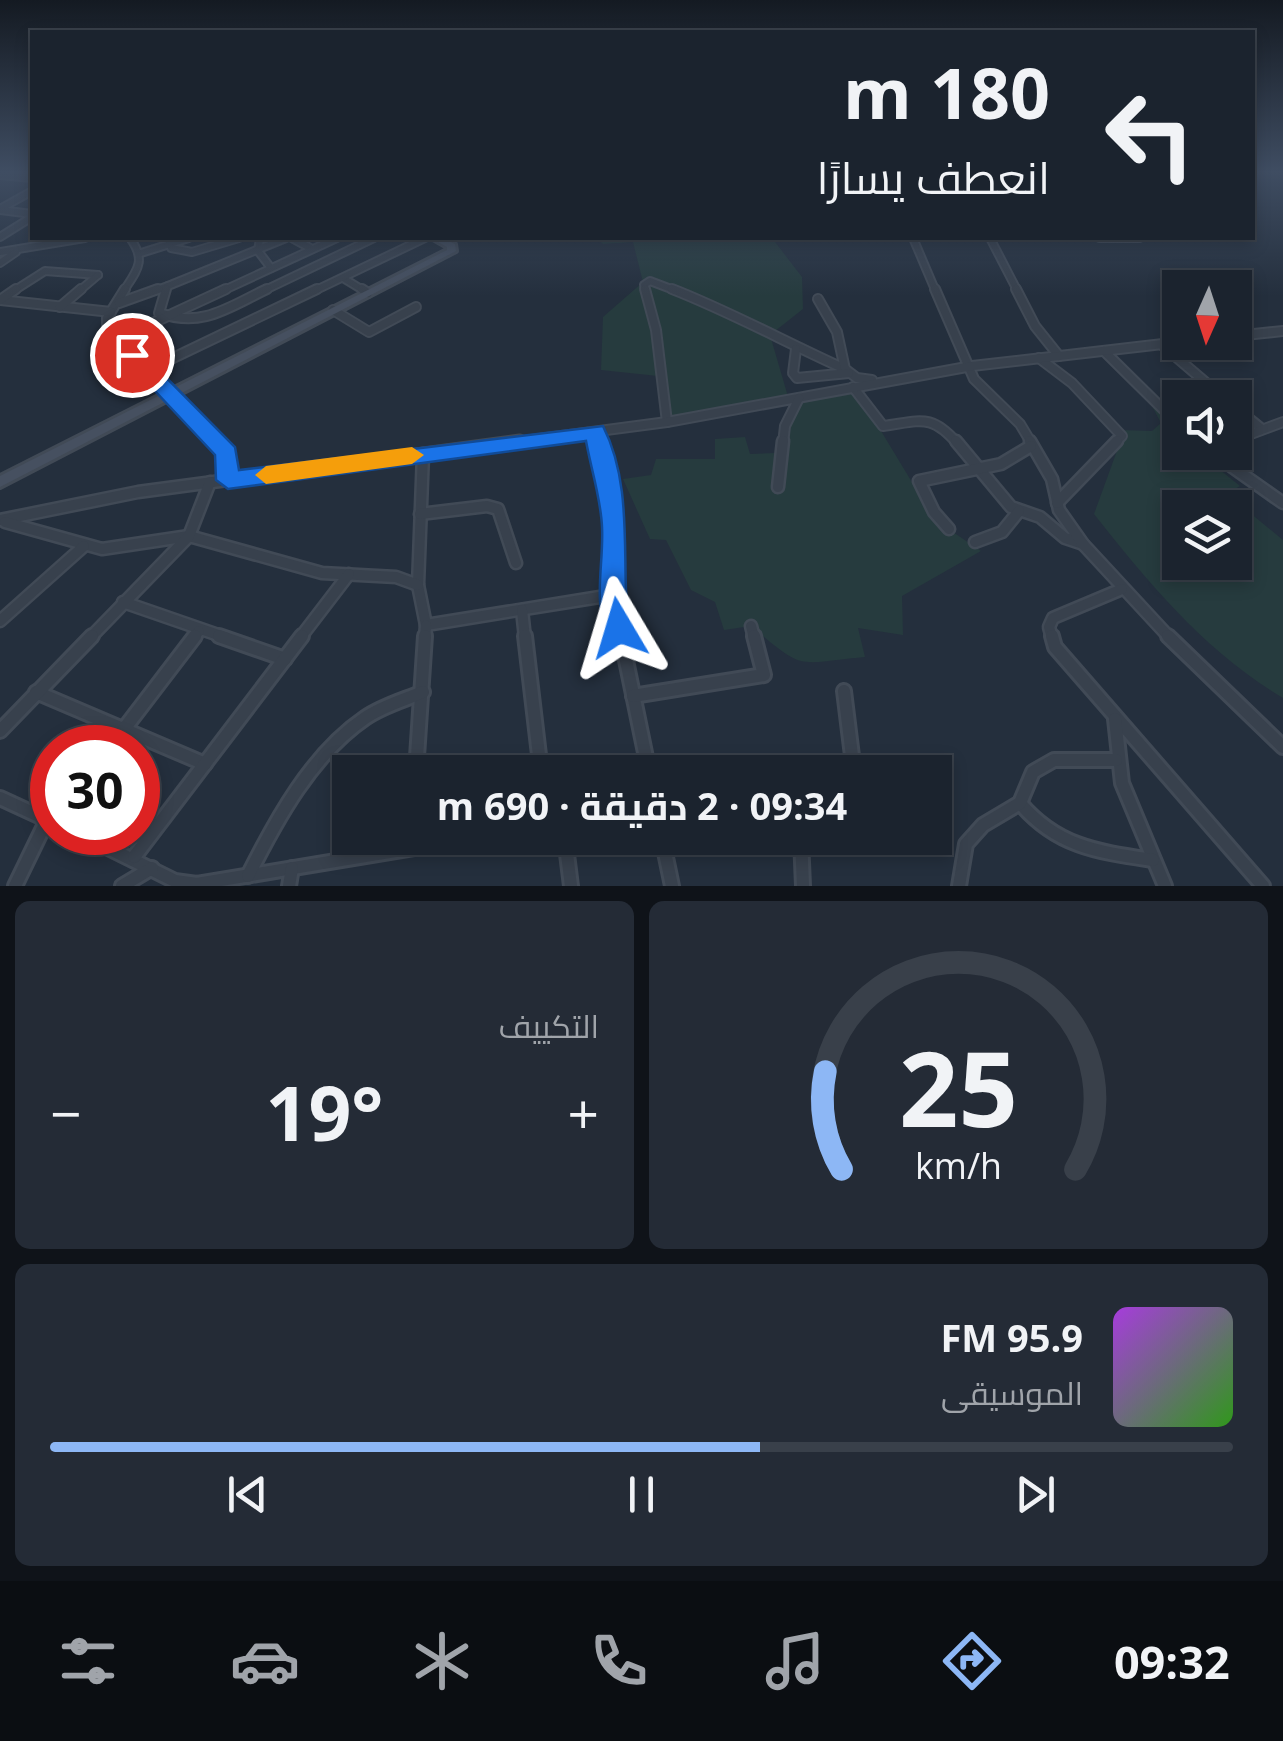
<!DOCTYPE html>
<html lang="ar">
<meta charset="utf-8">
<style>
:root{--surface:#1b232e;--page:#242b36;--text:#f1f3f6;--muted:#a0a4aa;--line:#39404a;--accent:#8db7f5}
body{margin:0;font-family:"Open Sans",Cairo,sans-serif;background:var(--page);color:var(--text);direction:rtl;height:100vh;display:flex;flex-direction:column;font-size:38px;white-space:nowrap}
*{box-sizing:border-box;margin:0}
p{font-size:32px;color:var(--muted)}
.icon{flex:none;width:55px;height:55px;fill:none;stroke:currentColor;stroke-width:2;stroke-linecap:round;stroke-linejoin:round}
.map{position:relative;height:886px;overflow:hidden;direction:ltr}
.details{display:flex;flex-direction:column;gap:15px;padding:15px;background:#0f1319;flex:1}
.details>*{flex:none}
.guide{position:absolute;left:30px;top:30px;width:1225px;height:210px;border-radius:0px;box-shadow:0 5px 15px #0003,0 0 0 2px var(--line);direction:rtl;background:#1b232e;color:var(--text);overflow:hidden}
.needle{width:65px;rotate:183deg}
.fabs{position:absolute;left:1162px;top:270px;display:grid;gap:20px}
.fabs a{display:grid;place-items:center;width:90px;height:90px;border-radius:0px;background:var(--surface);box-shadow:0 5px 15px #0003,0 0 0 2px var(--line);font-size:50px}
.speed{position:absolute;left:30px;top:725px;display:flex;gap:20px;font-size:50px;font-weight:700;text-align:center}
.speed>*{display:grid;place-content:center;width:130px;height:130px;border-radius:50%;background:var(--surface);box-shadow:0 5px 15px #0003,0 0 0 2px var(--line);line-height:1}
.speed .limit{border:15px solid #d22;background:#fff;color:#111}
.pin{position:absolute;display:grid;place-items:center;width:85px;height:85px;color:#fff;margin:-42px;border:5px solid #fff;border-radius:50%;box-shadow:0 2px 10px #0007}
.me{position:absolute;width:110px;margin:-55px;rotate:353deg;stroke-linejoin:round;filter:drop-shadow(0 0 8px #0008)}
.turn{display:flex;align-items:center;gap:35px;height:210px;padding:0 40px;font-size:45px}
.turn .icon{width:130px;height:130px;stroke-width:2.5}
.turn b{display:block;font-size:70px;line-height:85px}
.big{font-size:75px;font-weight:700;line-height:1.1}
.details .tile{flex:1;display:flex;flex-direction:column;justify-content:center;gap:15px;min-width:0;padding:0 35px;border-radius:15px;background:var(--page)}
.details .dial{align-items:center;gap:0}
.dial svg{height:260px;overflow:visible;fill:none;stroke:var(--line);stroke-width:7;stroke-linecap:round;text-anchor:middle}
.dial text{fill:var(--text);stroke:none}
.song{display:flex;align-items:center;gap:30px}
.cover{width:120px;height:120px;border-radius:15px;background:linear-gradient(135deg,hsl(280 70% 55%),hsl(110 70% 35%))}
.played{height:10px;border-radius:5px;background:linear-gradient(90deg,var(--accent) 60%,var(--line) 60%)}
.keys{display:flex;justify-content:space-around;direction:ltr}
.heat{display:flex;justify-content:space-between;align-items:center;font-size:55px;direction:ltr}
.details .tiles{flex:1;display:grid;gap:15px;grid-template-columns:1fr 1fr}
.tile:last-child{grid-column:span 2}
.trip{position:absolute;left:332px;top:755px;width:620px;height:100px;border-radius:0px;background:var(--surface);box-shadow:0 5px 15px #0003,0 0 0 2px var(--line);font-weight:700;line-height:100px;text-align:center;direction:rtl}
.tab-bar{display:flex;height:160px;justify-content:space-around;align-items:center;background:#0b0e12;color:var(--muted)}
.tab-bar .icon{width:70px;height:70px}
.tab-bar .active{color:var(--accent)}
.tab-bar b{font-size:45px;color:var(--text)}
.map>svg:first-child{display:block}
.green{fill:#263b3e;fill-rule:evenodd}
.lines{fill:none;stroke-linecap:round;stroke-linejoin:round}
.street-far3-casing{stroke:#414a56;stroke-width:10}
.street-far2-casing{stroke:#414a56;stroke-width:12}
.street-far1-casing{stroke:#414a56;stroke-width:15}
.street-casing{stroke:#414a56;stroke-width:18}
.secondary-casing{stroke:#414a56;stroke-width:6}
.street-far3{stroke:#38414d;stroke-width:6}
.street-far2{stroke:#38414d;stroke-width:8}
.street-far1{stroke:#38414d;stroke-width:10}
.street{stroke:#38414d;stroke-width:12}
.secondary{fill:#465060;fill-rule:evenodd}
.route{fill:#1a73e8;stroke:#114b97;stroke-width:2.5}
.slow{fill:#f59e0b}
</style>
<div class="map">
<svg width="1283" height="886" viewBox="0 0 1283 886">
<rect width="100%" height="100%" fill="#242f3d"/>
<g class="green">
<path d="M597,238H772L802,277L803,309L770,335L789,400L663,422L658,376L601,370L603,317L643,282L633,242L603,244Z"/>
<path d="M855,388L927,507L941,524L981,551L902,596L903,635L858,628L865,657C796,663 806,673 751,626L724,630L715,602L691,590L666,540L650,539L623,479L651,475L656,459H715V439L745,437L750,454L775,453L799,398Z"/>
<path d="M1158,405L1180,426V452L1199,453L1240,486L1227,494L1283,540V698C1207,653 1148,583 1094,514L1122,437L1119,430L1152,431L1161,423L1152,406ZM1180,508H1235V562H1180Z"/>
</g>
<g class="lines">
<defs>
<g id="street-far3">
<path d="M0,175L32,178"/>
<path d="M0,209L32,191"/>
<path d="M0,210L32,214"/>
<path d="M0,237L32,217"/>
<path d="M168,238L171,248L192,252L239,238"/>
<path d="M260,238L258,251L271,268"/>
<path d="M292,238L312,249"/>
<path d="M913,238L936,292"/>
<path d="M990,238L1018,292"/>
<path d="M1099,238H1140"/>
<path d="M0,252L85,238"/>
<path d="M141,253L189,238"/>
<path d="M0,263L16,252"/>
<path d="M343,278L366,292"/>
<path d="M12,292L45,271L98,275"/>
<path d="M78,292L98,275"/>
<path d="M123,292C137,270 147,261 130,238"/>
<path d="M151,292L168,286"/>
<path d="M164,292L168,286L286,238"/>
<path d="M220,292L337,238"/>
<path d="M261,292L374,238"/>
<path d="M312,292L425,238"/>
<path d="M646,292L644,285L650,281L679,292"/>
</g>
<g id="street-far2">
<path d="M125,289L107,318V328L219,444"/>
<path d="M166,289L159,313C203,328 227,308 267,289"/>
<path d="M362,289L368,293"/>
<path d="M645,289L656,330L667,422"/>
<path d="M672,289C731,312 787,343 845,369"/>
<path d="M935,289L974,379L1020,424L1032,444"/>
<path d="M1016,289L1035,326L1059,356"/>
<path d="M818,299L837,332L845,369L857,378L872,380"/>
<path d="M0,300L111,312"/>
<path d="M0,300L16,289"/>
<path d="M119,303L158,289"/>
<path d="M60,307L81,289"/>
<path d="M333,310L369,332L416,307"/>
<path d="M1235,336L1283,331"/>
<path d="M116,340L226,289"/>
<path d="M1162,345L1224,398"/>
<path d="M796,349L793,373L797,378L849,373"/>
<path d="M1104,351L1180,426"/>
<path d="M1039,358L1072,383L1122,436L1114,444"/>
<path d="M148,370L317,289"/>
<path d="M853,387L883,426C921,421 931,413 958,444"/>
<path d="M1235,407L1262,429"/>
<path d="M595,432L598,444"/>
<path d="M1235,440L1283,422"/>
<path d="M501,444L667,422L972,366L1180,342"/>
<path d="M783,444L785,426L799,398"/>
</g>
<g id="street-far1">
<path d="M217,441L230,465L228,480"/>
<path d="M597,441L615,525L612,595"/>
<path d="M956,441L1011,507L1040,517L1065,538L1083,544"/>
<path d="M1030,441L1052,479L1059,510L1083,544L1170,638"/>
<path d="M1211,452L1283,503"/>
<path d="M423,454L418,585L426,625L612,595L621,638"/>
<path d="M778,487L783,441"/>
<path d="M1057,503L1117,441"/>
<path d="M420,514L487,506L498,509L516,563"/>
<path d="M0,520L138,492L520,441"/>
<path d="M5,522L102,549L189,536L322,573L396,577L418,585"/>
<path d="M949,529L934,512L919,481L1001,464L1031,446"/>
<path d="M975,542L1002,532L1019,511"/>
<path d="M123,602L227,638"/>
<path d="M522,610L525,638"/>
<path d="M0,621L84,546"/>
<path d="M751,626L754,638"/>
<path d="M90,638L189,536L210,482"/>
<path d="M193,638L199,631"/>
<path d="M300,638L349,574"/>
<path d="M425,638L426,625"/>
<path d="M1052,638L1049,627L1053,618L1122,589"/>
</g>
<g id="street">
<path d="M219,636L285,659"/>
<path d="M525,636L541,772"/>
<path d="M621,636L649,772"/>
<path d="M1052,636L1055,647L1263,886"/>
<path d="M1168,636L1283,747"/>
<path d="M844,691L854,772"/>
<path d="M36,692L205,764"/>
<path d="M633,696L764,675L754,636"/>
<path d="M1115,719L1122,783L1165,886"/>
<path d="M124,729L195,636"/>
<path d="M0,731L92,636"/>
<path d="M416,772L425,636"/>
<path d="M0,798L52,822"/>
<path d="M1020,803C1057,847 1099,852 1153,860"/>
<path d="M76,832L175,881L197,884L474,838"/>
<path d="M565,838L571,886"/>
<path d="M662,838L672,886"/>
<path d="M801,838L803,886"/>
<path d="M134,857L302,636"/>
<path d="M248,876C276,820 312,754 365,718C382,706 404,700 423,692"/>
<path d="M15,886L47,820"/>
<path d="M122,886L152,868"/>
<path d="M289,886L292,868"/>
<path d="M959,886L966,844L983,825L1020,803L1033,772L1054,760H1116"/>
</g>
<path id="secondary" d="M431,238H441L455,244L456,251L0,487V476L447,250V247Z"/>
</defs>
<use href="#street-far3" class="street-far3-casing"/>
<use href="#street-far2" class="street-far2-casing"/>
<use href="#street-far1" class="street-far1-casing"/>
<use href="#street" class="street-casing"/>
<use href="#secondary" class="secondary-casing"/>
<use href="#street-far3" class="street-far3"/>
<use href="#street-far2" class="street-far2"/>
<use href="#street-far1" class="street-far1"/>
<use href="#street" class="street"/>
<use href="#secondary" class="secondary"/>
</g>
<linearGradient id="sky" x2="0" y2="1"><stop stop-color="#141a22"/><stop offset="0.58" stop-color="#3f4d62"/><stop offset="1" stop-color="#3f4d62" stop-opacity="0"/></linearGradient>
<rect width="1283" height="296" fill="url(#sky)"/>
<path class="route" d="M132,349L139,350L235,447L239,470L603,426C629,477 624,537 626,591C627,608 637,622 629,638L619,641L609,638C592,602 604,565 602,527C601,499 591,469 586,441L228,489L216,480L215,455L125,359L122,355Z"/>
<path class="slow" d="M412,447L424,455L412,464L266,484L255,475L266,466Z"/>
</svg>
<div class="fabs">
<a><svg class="needle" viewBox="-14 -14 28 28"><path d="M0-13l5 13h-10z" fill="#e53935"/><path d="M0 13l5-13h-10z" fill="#a0a4aa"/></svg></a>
<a><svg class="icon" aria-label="sound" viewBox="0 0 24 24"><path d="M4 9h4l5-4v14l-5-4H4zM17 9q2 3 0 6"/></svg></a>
<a><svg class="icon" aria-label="layers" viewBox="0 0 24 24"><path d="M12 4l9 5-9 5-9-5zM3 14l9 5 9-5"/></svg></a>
</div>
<div class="speed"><div class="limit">30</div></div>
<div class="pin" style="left:132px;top:355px;background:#d93025"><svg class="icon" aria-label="arrive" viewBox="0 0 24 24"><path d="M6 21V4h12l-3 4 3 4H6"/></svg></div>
<svg class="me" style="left:619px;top:628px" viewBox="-20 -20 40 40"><path d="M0-17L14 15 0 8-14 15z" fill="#1a73e8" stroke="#fff" stroke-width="4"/></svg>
<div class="trip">09:34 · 2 دقيقة · 690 m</div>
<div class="guide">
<div class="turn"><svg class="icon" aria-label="left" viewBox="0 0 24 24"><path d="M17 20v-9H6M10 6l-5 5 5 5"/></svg><div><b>180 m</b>انعطف يسارًا</div></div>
</div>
</div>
<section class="details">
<div class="tiles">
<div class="tile dial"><svg viewBox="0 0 100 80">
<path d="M14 69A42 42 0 1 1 86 69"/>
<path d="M14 69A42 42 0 0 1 9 39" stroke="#8db7f5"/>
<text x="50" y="56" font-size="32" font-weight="700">25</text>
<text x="50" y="72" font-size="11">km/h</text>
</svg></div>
<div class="tile"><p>التكييف</p>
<div class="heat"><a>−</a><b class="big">19°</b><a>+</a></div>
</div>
<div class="tile">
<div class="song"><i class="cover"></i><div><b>95.9 FM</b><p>الموسيقى</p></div></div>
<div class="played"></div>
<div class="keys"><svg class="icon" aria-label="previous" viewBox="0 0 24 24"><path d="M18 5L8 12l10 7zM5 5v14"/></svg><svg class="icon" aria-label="pause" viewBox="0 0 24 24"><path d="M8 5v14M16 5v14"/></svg><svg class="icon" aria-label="next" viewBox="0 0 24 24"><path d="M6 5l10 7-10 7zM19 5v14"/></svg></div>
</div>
</div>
</section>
<nav class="tab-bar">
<b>09:32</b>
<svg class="icon active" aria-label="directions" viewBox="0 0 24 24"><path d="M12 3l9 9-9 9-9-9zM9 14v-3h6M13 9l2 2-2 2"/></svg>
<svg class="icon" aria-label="music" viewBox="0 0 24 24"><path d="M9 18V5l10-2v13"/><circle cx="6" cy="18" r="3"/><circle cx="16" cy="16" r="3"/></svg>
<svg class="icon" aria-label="phone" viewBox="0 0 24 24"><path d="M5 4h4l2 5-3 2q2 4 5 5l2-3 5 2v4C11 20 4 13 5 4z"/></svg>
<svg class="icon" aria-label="climate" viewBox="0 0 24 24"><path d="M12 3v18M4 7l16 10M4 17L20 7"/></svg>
<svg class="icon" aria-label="car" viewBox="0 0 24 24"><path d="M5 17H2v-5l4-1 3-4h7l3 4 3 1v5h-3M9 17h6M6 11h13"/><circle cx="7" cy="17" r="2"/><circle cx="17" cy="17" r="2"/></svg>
<svg class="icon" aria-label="filters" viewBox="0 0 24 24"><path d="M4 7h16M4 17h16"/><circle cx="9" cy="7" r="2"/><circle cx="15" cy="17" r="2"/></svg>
</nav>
